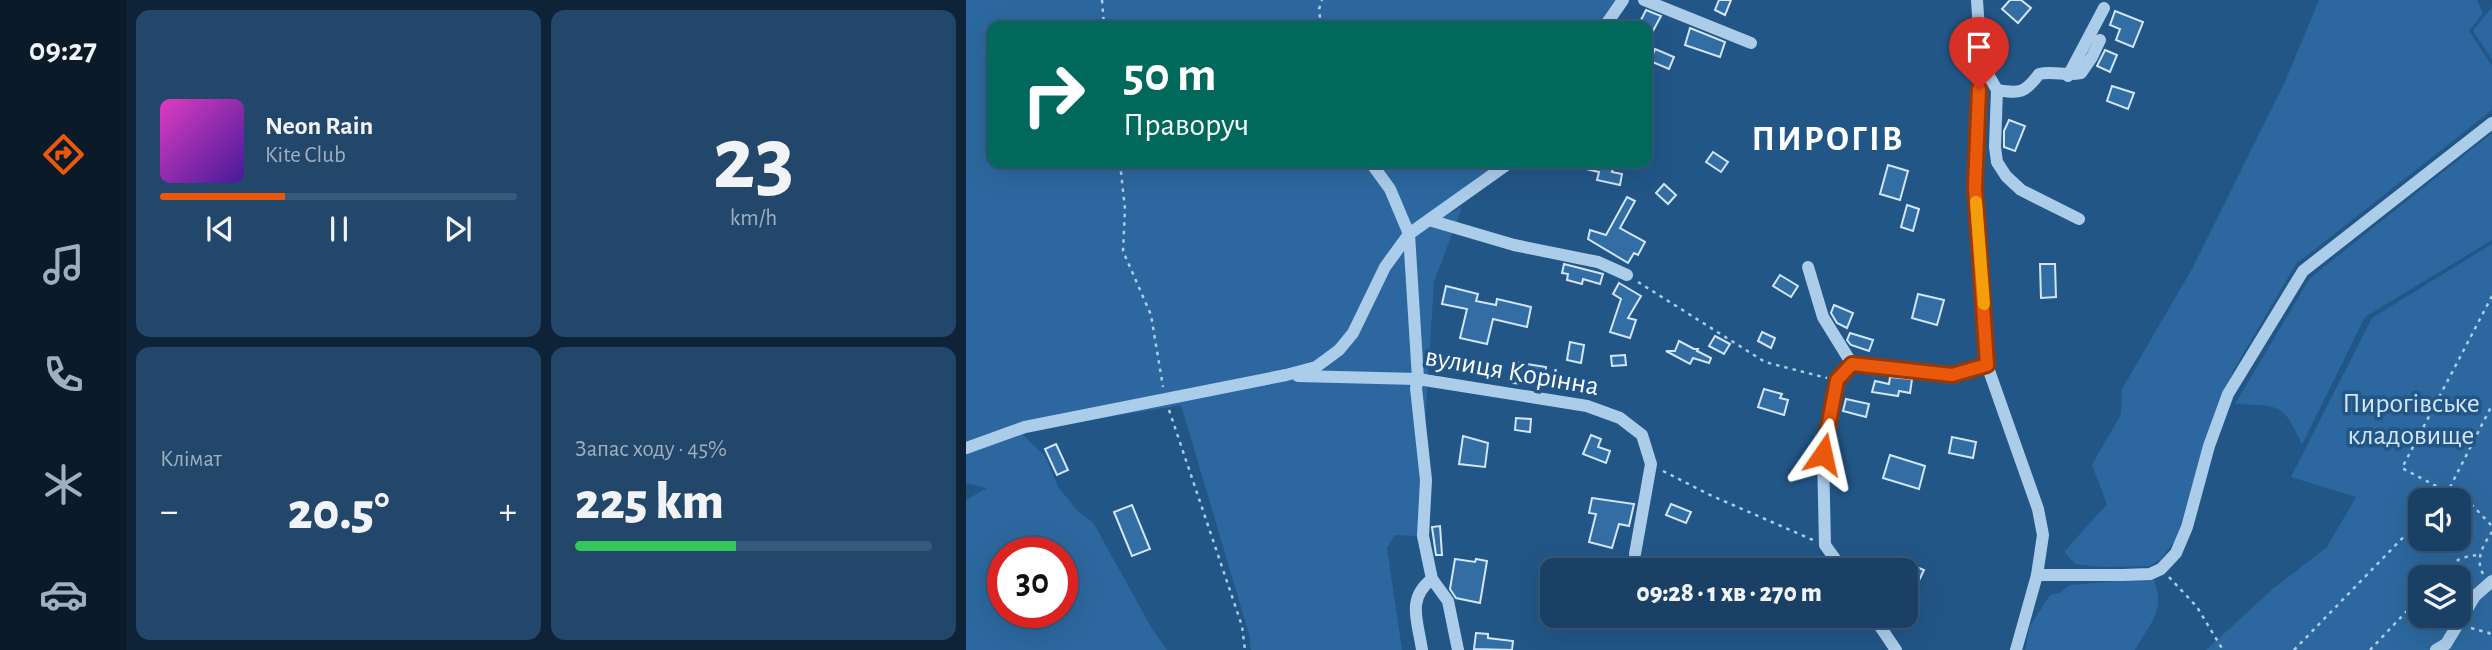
<!DOCTYPE html>
<html lang="uk">
<meta charset="utf-8">
<style>
:root{--surface:#1a4065;--page:#23476b;--text:#f1f3f6;--muted:#9fafbf;--line:#385979;--accent:#ea580c}
body{margin:0;font-family:"Alegreya Sans",sans-serif;background:var(--page);color:var(--text);height:100vh;display:flex;flex-direction:column;font-size:26px;white-space:nowrap}
*{box-sizing:border-box;margin:0}
p{font-size:23px;color:var(--muted)}
.icon{flex:none;width:38px;height:38px;fill:none;stroke:currentColor;stroke-width:2;stroke-linecap:round;stroke-linejoin:round}
.map{position:relative;flex:1;overflow:hidden}
.details{display:flex;flex-direction:column;gap:10px;padding:10px;background:#0e2338;width:840px}
.details>*{flex:none}
.top-card{position:absolute;left:21px;top:21px;width:665px;height:147px;border-radius:14px;box-shadow:0 7px 28px #0002,0 0 0 2px var(--line);background:#00695c;color:#fff;overflow:hidden}
.fabs{position:absolute;left:1442px;top:488px;display:grid;gap:14px}
.fabs a{display:grid;place-items:center;width:63px;height:63px;border-radius:14px;background:var(--surface);box-shadow:0 7px 28px #0002,0 0 0 2px var(--line);font-size:35px}
.speed{position:absolute;left:21px;top:537px;display:flex;gap:14px;font-size:35px;font-weight:700;text-align:center}
.speed>*{display:grid;place-content:center;width:91px;height:91px;border-radius:50%;background:var(--surface);box-shadow:0 7px 28px #0002,0 0 0 2px var(--line);line-height:1}
.speed .limit{border:10px solid #d22;background:#fff;color:#111}
.pin{position:absolute;display:grid;place-items:center;width:60px;height:60px;color:#fff;margin:-72px -30px;border-radius:50% 50% 50% 0;rotate:-45deg;box-shadow:0 0 7px #0007}
.pin .icon{rotate:45deg}
.me{position:absolute;width:77px;margin:-38px;rotate:11deg;stroke-linejoin:round;filter:drop-shadow(0 0 5px #0008)}
.turn{display:flex;align-items:center;gap:24px;height:147px;padding:0 21px;font-size:32px}
.turn .icon{width:91px;height:91px;stroke-width:2.5}
.turn b{display:block;font-size:49px;line-height:60px}
.big{font-size:52px;font-weight:800;line-height:1.1}
.details .card{flex:1;display:flex;flex-direction:column;justify-content:center;gap:10px;min-width:0;padding:0 24px;border-radius:14px;background:var(--page)}
.details .dial{align-items:center;gap:0}
.dial b{font-size:91px;line-height:1}
.song{display:flex;align-items:center;gap:21px}
.cover{width:84px;height:84px;border-radius:10px;background:linear-gradient(135deg,hsl(310 70% 55%),hsl(260 70% 35%))}
.played{height:7px;border-radius:4px;background:linear-gradient(90deg,var(--accent) 35%,var(--line) 35%)}
.keys{display:flex;justify-content:space-around;direction:ltr}
.heat{display:flex;justify-content:space-between;align-items:center;font-size:38px;direction:ltr}
.charge{height:10px;border-radius:5px;background:linear-gradient(90deg,#34c759 45%,var(--line) 0)}
.details .tiles{flex:1;display:grid;gap:10px;grid-template-columns:repeat(2,1fr)}
.trip{position:absolute;left:574px;top:558px;width:378px;height:70px;border-radius:14px;background:var(--surface);box-shadow:0 7px 28px #0002,0 0 0 2px var(--line);font-weight:800;line-height:70px;text-align:center}
main{display:flex;flex:1;min-height:0}
.tabs{display:flex;flex-direction:column;width:126px;justify-content:space-around;align-items:center;background:#0a1a28;color:var(--muted)}
.tabs .icon{width:49px;height:49px}
.tabs .active{color:var(--accent)}
.tabs b{font-size:32px;color:var(--text)}
.map>svg:first-child{display:block}
.green{fill:#2c689f;fill-rule:evenodd}
.building{fill:#326da4;stroke:#d1e5f7;stroke-width:2}
.lines{fill:none;stroke-linecap:round;stroke-linejoin:round}
.path{stroke:#accdea;stroke-width:2.5;stroke-dasharray:3.5 5;stroke-linecap:butt}
.minor{stroke:#accdea;stroke-width:12}
.route-casing{stroke:#983908;stroke-width:18}
.route{stroke:#ea580c;stroke-width:12}
.slow{stroke:#f59e0b;stroke-width:12}
.labels{text-anchor:middle;dominant-baseline:central;stroke-width:7;stroke-linejoin:round;paint-order:stroke}
.street-label{font-size:28px;fill:#fff;stroke:#225687}
.park-label{font-size:28px;fill:#d1e5f7;stroke:#225687}
.district-label{font-size:35px;font-weight:bold;letter-spacing:2px;fill:#fff;stroke:#225687}
</style>
<main>
<nav class="tabs">
<b>09:27</b>
<svg class="icon active" aria-label="directions" viewBox="0 0 24 24"><path d="M12 3l9 9-9 9-9-9zM9 14v-3h6M13 9l2 2-2 2"/></svg>
<svg class="icon" aria-label="music" viewBox="0 0 24 24"><path d="M9 18V5l10-2v13"/><circle cx="6" cy="18" r="3"/><circle cx="16" cy="16" r="3"/></svg>
<svg class="icon" aria-label="phone" viewBox="0 0 24 24"><path d="M5 4h4l2 5-3 2q2 4 5 5l2-3 5 2v4C11 20 4 13 5 4z"/></svg>
<svg class="icon" aria-label="climate" viewBox="0 0 24 24"><path d="M12 3v18M4 7l16 10M4 17L20 7"/></svg>
<svg class="icon" aria-label="car" viewBox="0 0 24 24"><path d="M5 17H2v-5l4-1 3-4h7l3 4 3 1v5h-3M9 17h6M6 11h13"/><circle cx="7" cy="17" r="2"/><circle cx="17" cy="17" r="2"/></svg>
</nav>
<section class="details">
<div class="tiles">
<div class="card">
<div class="song"><i class="cover"></i><div><b>Neon Rain</b><p>Kite Club</p></div></div>
<div class="played"></div>
<div class="keys"><svg class="icon" aria-label="previous" viewBox="0 0 24 24"><path d="M18 5L8 12l10 7zM5 5v14"/></svg><svg class="icon" aria-label="pause" viewBox="0 0 24 24"><path d="M8 5v14M16 5v14"/></svg><svg class="icon" aria-label="next" viewBox="0 0 24 24"><path d="M6 5l10 7-10 7zM19 5v14"/></svg></div>
</div>
<div class="card dial"><b>23</b><p>km/h</p></div>
<div class="card"><p>Клімат</p>
<div class="heat"><a>−</a><b class="big">20.5°</b><a>+</a></div>
</div>
<div class="card"><p>Запас ходу · 45%</p><b class="big">225 km</b><div class="charge"></div></div>
</div>
</section>
<div class="map">
<svg width="1526" height="650" viewBox="0 0 1526 650">
<rect width="100%" height="100%" fill="#225687"/>
<g class="green">
<path d="M0,0H657L639,26H26V163H543L451,230L496,207L468,282L452,536L429,535L421,548L436,650H285L283,634L215,405L54,432L79,456L92,487L111,510L128,524L185,627L201,650H0V500L21,488L0,483ZM37,553H96V612H37Z"/>
<path d="M1353,0H1511L1517,13L1503,31L1526,66V110L1330,264L1267,371L1239,442L1211,538L1194,560L1184,566L1136,567L1109,564L1098,552L1141,504L1126,465L1155,414L1156,389L1226,269L1319,82Z"/>
<path d="M1526,7V59L1507,31Z"/>
<path d="M1526,133V240L1399,317L1336,445C1317,402 1314,406 1269,404L1344,278Z"/>
<path d="M1526,244V650H1240L1308,588L1361,547L1390,497L1325,477L1406,318ZM1454,500H1493V539H1454ZM1454,578H1493V616H1454Z"/>
<path d="M1187,578C1201,609 1184,624 1169,650H1059L1064,626L1084,595L1094,593L1104,585Z"/>
</g>
<g class="building">
<path d="M753,0H765L759,15L749,10Z"/>
<path d="M1044,0H1055L1065,8L1052,23L1036,9Z"/>
<path d="M680,10L695,16L681,42V26H672Z"/>
<path d="M1149,11L1177,22L1167,47L1150,40L1154,29L1144,25Z"/>
<path d="M724,28L759,42L754,57L719,45Z"/>
<path d="M689,49L708,57L703,69L684,61Z"/>
<path d="M1139,50L1151,55L1144,72L1131,66Z"/>
<path d="M1146,86L1168,93L1162,109L1141,101Z"/>
<path d="M1043,120L1059,126L1049,151L1038,147V131Z"/>
<path d="M747,152L762,162L755,172L740,162Z"/>
<path d="M611,163H648L646,172L656,174L654,185L631,180L633,172L611,167Z"/>
<path d="M922,165L942,171L934,200L914,194Z"/>
<path d="M698,184L710,195L702,204L690,193Z"/>
<path d="M661,197L669,201L654,228L679,242L672,255L668,253L662,263L622,239L624,230L640,235Z"/>
<path d="M941,205L953,209L947,231L935,227Z"/>
<path d="M598,264L637,274L634,284L617,279L616,284L601,280L602,274L596,273Z"/>
<path d="M1074,264H1089L1090,297L1075,298Z"/>
<path d="M814,275L832,286L825,297L807,286Z"/>
<path d="M653,283L675,296L662,318L670,320L664,338L644,332L655,299L647,294Z"/>
<path d="M480,286L512,294L510,301L530,305L531,299L565,307L561,327L527,319L521,344L494,338L501,309L476,304Z"/>
<path d="M952,294L978,300L971,325L946,318Z"/>
<path d="M868,305L887,313L881,328L871,323L865,313Z"/>
<path d="M796,332L809,338L805,348L792,341Z"/>
<path d="M884,333L907,340L903,351L885,345L881,340Z"/>
<path d="M749,336L764,344L758,354L743,346Z"/>
<path d="M713,341L728,349H732L731,351L745,358L743,363L727,358L724,364L700,351H709Z"/>
<path d="M604,342L618,345L615,363L601,360Z"/>
<path d="M659,355L660,365L646,366L645,356Z"/>
<path d="M549,362L580,367L579,379L560,378V384L547,383Z"/>
<path d="M924,377L946,379L944,393L933,391L932,396L906,392L909,381L923,384Z"/>
<path d="M798,389L816,394L814,398L822,400L818,415L792,407Z"/>
<path d="M880,399L903,404L900,417L877,411Z"/>
<path d="M550,418L565,419L564,432L549,430Z"/>
<path d="M625,435L635,439L632,447L644,451L640,463L617,454Z"/>
<path d="M497,436L522,443L519,467L493,464Z"/>
<path d="M986,437L1010,442L1007,458L983,453Z"/>
<path d="M90,444L102,470L91,475L79,449Z"/>
<path d="M924,455L959,466L953,489L917,478Z"/>
<path d="M626,498L668,504L663,526L653,524L646,548L623,542L630,514L623,513Z"/>
<path d="M705,504L725,512L720,523L700,515Z"/>
<path d="M166,505L184,549L166,556L148,512Z"/>
<path d="M474,526L476,555H470L466,527Z"/>
<path d="M489,559L509,562L510,559L521,561L514,603L490,598L484,589Z"/>
<path d="M931,559L958,570L949,589L940,585V570H926Z"/>
<path d="M510,633L522,634V638L547,641L546,650L508,649Z"/>
</g>
<g class="lines">
<g class="path">
<path d="M136,0L138,26"/>
<path d="M355,26L353,9L356,0"/>
<path d="M154,163L159,209L157,251L185,315L197,387"/>
<path d="M672,282L799,362L861,378"/>
<path d="M1526,296L1436,468L1506,505L1526,526"/>
<path d="M203,410L276,626L279,650"/>
<path d="M697,471L744,495L847,540"/>
<path d="M1473,500L1481,493L1526,405"/>
<path d="M1517,574C1509,559 1517,545 1526,532"/>
<path d="M1203,577L1231,607L1257,650"/>
<path d="M1472,578C1487,562 1493,556 1514,555"/>
<path d="M1505,628L1523,633L1526,636"/>
<path d="M1328,650L1454,520"/>
<path d="M1404,650L1454,597"/>
</g>
<g class="minor">
<path d="M678,0L785,43"/>
<path d="M1011,0L1015,62L1009,143V187L1021,365L1072,509L1077,535L1071,575L1050,650"/>
<path d="M639,26L657,0"/>
<path d="M1015,62L1031,90L1029,147L1031,162L1040,176L1055,190L1113,219"/>
<path d="M1102,76L1138,8"/>
<path d="M1031,90C1054,94 1059,93 1073,74C1087,71 1100,76 1115,73L1126,57L1134,40"/>
<path d="M405,163L424,189L443,234L452,379L450,388L460,480L457,536L466,579L482,601L492,650"/>
<path d="M463,220L548,245L632,262L661,275"/>
<path d="M842,267L857,317L886,364"/>
<path d="M332,376L452,379L621,406L654,418L676,435L685,464L669,554"/>
<path d="M0,448L59,427L320,375L350,367L373,350L387,333L419,267L443,234L543,163"/>
<path d="M877,570L859,545L857,454L871,381L886,364L986,375L1021,365"/>
<path d="M1071,575H1157L1184,574L1195,569L1210,553L1221,527L1243,446L1262,394L1337,271L1526,123"/>
<path d="M907,616L930,650"/>
<path d="M456,650C452,621 440,599 466,579"/>
<path d="M1470,650L1480,644L1509,596L1526,581"/>
</g>
</g>
<g class="lines">
<defs>
<path id="route" d="M857,454L871,380L886,364L986,375L1021,365L1009,187L1013,89"/>
</defs>
<use href="#route" class="route-casing"/>
<use href="#route" class="route"/>
<path class="slow" d="M1010,202L1018,304"/>
</g>
<g class="labels">
<g class="street-label">
<text transform="translate(546 372) rotate(10)">вулиця Корінна</text>
</g>
<g class="park-label">
<text x="1445" y="404">Пирогівське<tspan x="1445" dy="32">кладовище</tspan></text>
</g>
<g class="district-label">
<text x="862" y="139">ПИРОГІВ</text>
</g>
</g>
</svg>
<div class="fabs">
<a><svg class="icon" aria-label="sound" viewBox="0 0 24 24"><path d="M4 9h4l5-4v14l-5-4H4zM17 9q2 3 0 6"/></svg></a>
<a><svg class="icon" aria-label="layers" viewBox="0 0 24 24"><path d="M12 4l9 5-9 5-9-5zM3 14l9 5 9-5"/></svg></a>
</div>
<div class="speed"><div class="limit">30</div></div>
<div class="pin" style="left:1013px;top:89px;background:#d93025"><svg class="icon" aria-label="arrive" viewBox="0 0 24 24"><path d="M6 21V4h12l-3 4 3 4H6"/></svg></div>
<svg class="me" style="left:857px;top:454px" viewBox="-20 -20 40 40"><path d="M0-17L14 15 0 8-14 15z" fill="#ea580c" stroke="#fff" stroke-width="4"/></svg>
<div class="trip">09:28 · 1 хв · 270 m</div>
<div class="top-card">
<div class="turn"><svg class="icon" aria-label="right" viewBox="0 0 24 24"><path d="M7 20v-9h11M14 6l5 5-5 5"/></svg><div><b>50 m</b>Праворуч</div></div>
</div>
</div>
</main>
